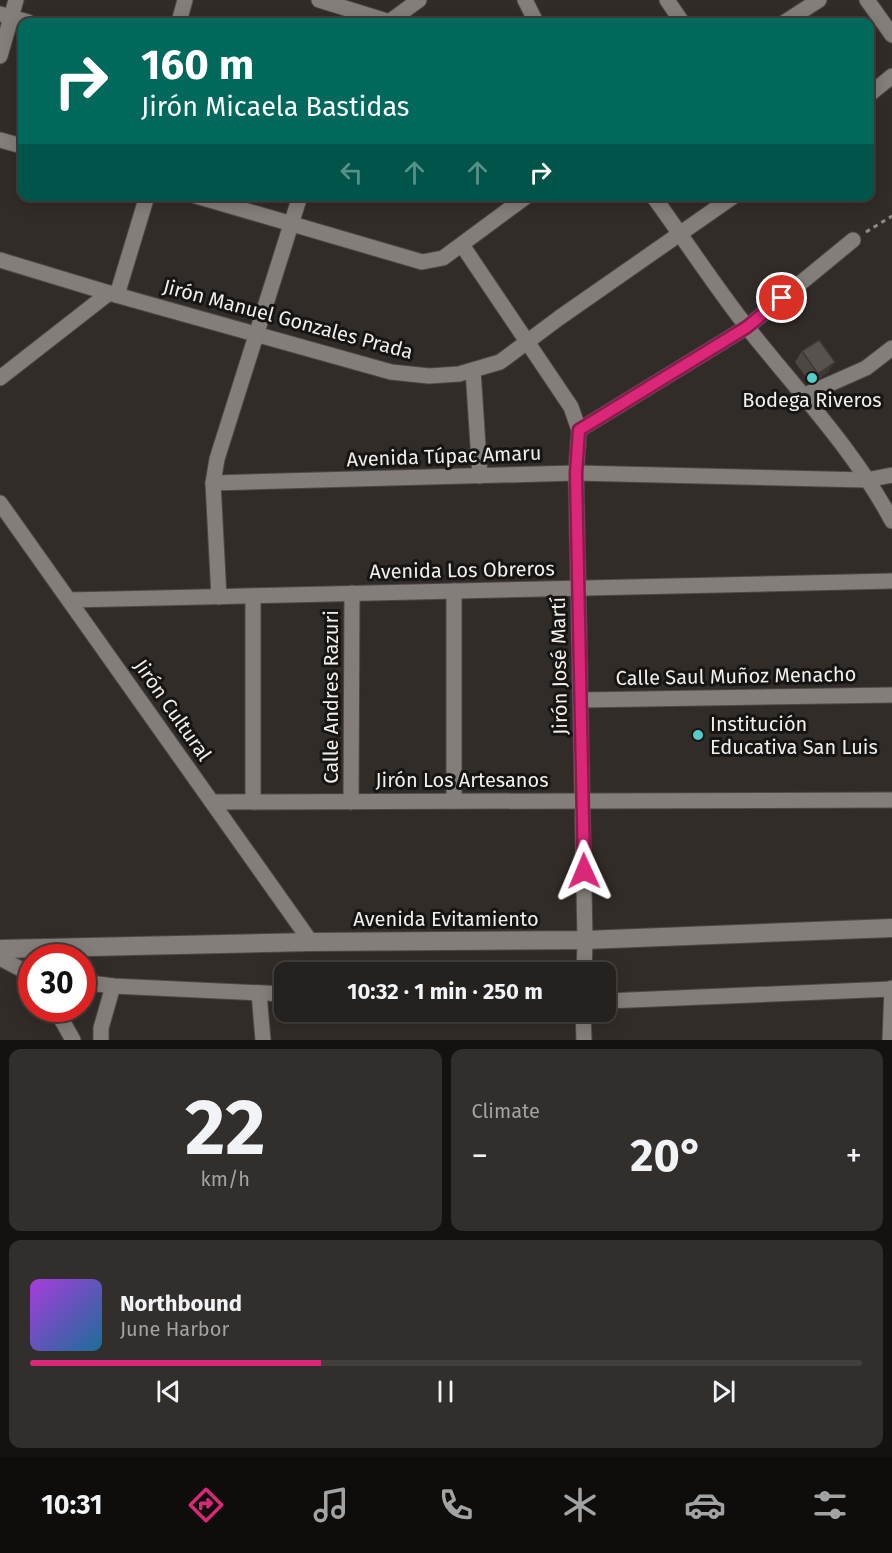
<!DOCTYPE html>
<meta charset="utf-8">
<style>
:root{--surface:#25211e;--page:#312e2b;--text:#f1f3f6;--muted:#a3a3a4;--line:#423e3c;--accent:#db2777}
body{margin:0;font-family:"Fira Sans",sans-serif;background:var(--page);color:var(--text);height:100vh;display:flex;flex-direction:column;font-size:22px;white-space:nowrap}
*{box-sizing:border-box;margin:0}
p{font-size:20px;color:var(--muted)}
.icon{flex:none;width:33px;height:33px;fill:none;stroke:currentColor;stroke-width:2;stroke-linecap:round;stroke-linejoin:round}
.map{position:relative;height:1040px;overflow:hidden}
.sheet{display:flex;flex-direction:column;gap:9px;padding:9px;background:#141210;flex:1}
.sheet>*{flex:none}
.banner{position:absolute;left:18px;top:18px;width:856px;height:183px;border-radius:12px;box-shadow:0 3px 15px #0003,0 0 0 2px var(--line);background:#00695c;color:#fff;overflow:hidden}
.speed{position:absolute;left:18px;top:944px;display:flex;gap:12px;font-size:30px;font-weight:700;text-align:center}
.speed>*{display:grid;place-content:center;width:78px;height:78px;border-radius:50%;background:var(--surface);box-shadow:0 3px 15px #0003,0 0 0 2px var(--line);line-height:1}
.speed .limit{border:9px solid #d22;background:#fff;color:#111}
.pin{position:absolute;display:grid;place-items:center;width:51px;height:51px;color:#fff;margin:-26px;border:3px solid #fff;border-radius:50%;box-shadow:0 2px 6px #0007}
.me{position:absolute;width:66px;margin:-33px;rotate:359deg;stroke-linejoin:round;filter:drop-shadow(0 0 4px #0008)}
.turn{display:flex;align-items:center;gap:21px;height:126px;padding:0 24px;font-size:27px}
.turn .icon{width:78px;height:78px;stroke-width:2.5}
.turn b{display:block;font-size:42px;line-height:51px}
.lanes{display:flex;align-items:center;height:57px;padding:0 24px;background:#0003;justify-content:center;gap:30px;direction:ltr}
.lanes .off{opacity:.35}
.big{font-size:45px;font-weight:700;line-height:1.1}
.sheet .tile{flex:1;display:flex;flex-direction:column;justify-content:center;gap:9px;min-width:0;padding:0 21px;border-radius:12px;background:var(--page)}
.sheet .dial{align-items:center;gap:0}
.dial b{font-size:78px;line-height:1}
.song{display:flex;align-items:center;gap:18px}
.cover{width:72px;height:72px;border-radius:9px;background:linear-gradient(135deg,hsl(280 70% 55%),hsl(200 70% 35%))}
.played{height:6px;border-radius:3px;background:linear-gradient(90deg,var(--accent) 35%,var(--line) 35%)}
.keys{display:flex;justify-content:space-around;direction:ltr}
.heat{display:flex;justify-content:space-between;align-items:center;font-size:33px;direction:ltr}
.sheet .tiles{flex:1;display:grid;gap:9px;grid-template-columns:1fr 1fr}
.tile:last-child{grid-column:span 2}
.trip{position:absolute;left:274px;top:962px;width:342px;height:60px;border-radius:12px;background:var(--surface);box-shadow:0 3px 15px #0003,0 0 0 2px var(--line);font-weight:700;line-height:60px;text-align:center}
.tab-bar{display:flex;height:96px;justify-content:space-around;align-items:center;background:#0f0d0c;color:var(--muted)}
.tab-bar .icon{width:42px;height:42px}
.tab-bar .current{color:var(--accent)}
.tab-bar b{font-size:27px;color:var(--text)}
.map>svg:first-child{display:block}
.lines{fill:none;stroke-linecap:round;stroke-linejoin:round}
.minor-casing{stroke:#4d4846;stroke-width:17}
.tertiary-casing{stroke:#4d4846;stroke-width:20}
.path{stroke:#8f8b88;stroke-width:3;stroke-dasharray:4.5 4.5;stroke-linecap:butt}
.minor{stroke:#837e79;stroke-width:15}
.tertiary{stroke:#837e79;stroke-width:18}
.wall{fill:#4b4743}
.shaded-wall{fill:#3d3937}
.building{fill:#57524e;stroke:#3d3937;stroke-width:1.5}
.route-casing{stroke:#8e194d;stroke-width:15}
.route{stroke:#db2777;stroke-width:10}
.poi-dot{fill:#53cdca;stroke:#171513;stroke-width:2}
.labels{text-anchor:middle;dominant-baseline:central;stroke-width:6;stroke-linejoin:round;paint-order:stroke}
.street-label{font-size:20px;fill:#f1eeec;stroke:#171513}
.poi-label{font-size:20px;fill:#f1eeec;stroke:#171513}
</style>
<div class="map">
<svg width="892" height="1040" viewBox="0 0 892 1040">
<rect width="100%" height="100%" fill="#312c28"/>
<g class="lines">
<defs>
<g id="minor">
<path d="M319,0L390,22"/>
<path d="M525,0L536,22"/>
<path d="M667,0L682,22"/>
<path d="M867,0L892,35"/>
<path d="M0,14L28,22"/>
<path d="M179,22L185,0"/>
<path d="M389,22L419,0"/>
<path d="M785,22L819,0"/>
<path d="M0,56L16,0"/>
<path d="M870,94L892,76"/>
<path d="M0,140L22,146"/>
<path d="M196,196L422,262L443,258L527,196"/>
<path d="M653,196C685,240 714,285 747,327C796,389 855,451 892,521"/>
<path d="M462,245L571,407L579,430L576,473L585,940L584,972"/>
<path d="M0,260L109,293L391,372L429,376L459,374L500,362L559,318L734,196"/>
<path d="M117,295L147,196"/>
<path d="M473,370L480,476"/>
<path d="M0,378L109,293"/>
<path d="M805,395L866,368L892,348"/>
<path d="M579,430L747,327L853,240"/>
<path d="M213,483L576,473L866,480L892,475"/>
<path d="M0,503L311,942"/>
<path d="M454,591V801"/>
<path d="M219,597L213,483L217,459L300,196"/>
<path d="M69,600L892,581"/>
<path d="M581,700L892,695"/>
<path d="M212,802L892,800"/>
<path d="M253,802V596"/>
<path d="M351,802L352,593"/>
<path d="M0,958L32,975"/>
<path d="M82,982L113,986L285,994"/>
<path d="M259,993L263,1040"/>
<path d="M606,1001L892,989"/>
<path d="M55,1008L73,1040"/>
<path d="M583,1011L584,1040"/>
<path d="M101,1040V1028L113,986"/>
<path d="M890,1040L892,988"/>
</g>
<path id="tertiary" d="M0,949L311,942L585,940L892,928"/>
</defs>
<use href="#minor" class="minor-casing"/>
<use href="#tertiary" class="tertiary-casing"/>
<path class="path" d="M866,232L892,216"/>
<use href="#minor" class="minor"/>
<use href="#tertiary" class="tertiary"/>
</g>
<path class="wall" d="M802,351L828,372L811,384L795,362Z"/>
<path class="shaded-wall" d="M835,362L828,372L811,384L818,374Z"/>
<path class="building" d="M819,340L835,362L818,374L802,351Z"/>
<g class="lines">
<defs>
<path id="route" d="M584,871L576,473L579,430L747,327L782,298"/>
</defs>
<use href="#route" class="route-casing"/>
<use href="#route" class="route"/>
</g>
<g class="poi-dot">
<circle cx="812" cy="378" r="6"/>
<circle cx="698" cy="735" r="6"/>
</g>
<g class="labels">
<g class="street-label">
<text transform="translate(288 319) rotate(15)">Jirón Manuel Gonzales Prada</text>
<text transform="translate(444 456) rotate(-2)">Avenida Túpac Amaru</text>
<text transform="translate(462 570) rotate(-1)">Avenida Los Obreros</text>
<text transform="translate(559 666) rotate(-91)">Jirón José Martí</text>
<text transform="translate(736 676) rotate(-1)">Calle Saul Muñoz Menacho</text>
<text transform="translate(331 697) rotate(-90)">Calle Andres Razuri</text>
<text transform="translate(173 710) rotate(55)">Jirón Cultural</text>
<text x="462" y="780">Jirón Los Artesanos</text>
<text x="446" y="919">Avenida Evitamiento</text>
</g>
<g class="poi-label">
<text x="812" y="400">Bodega Riveros</text>
<text x="710" y="724" text-anchor="start">Institución<tspan x="710" dy="23">Educativa San Luis</tspan></text>
</g>
</g>
</svg>
<div class="speed"><div class="limit">30</div></div>
<div class="pin" style="left:782px;top:298px;background:#d93025"><svg class="icon" aria-label="arrive" viewBox="0 0 24 24"><path d="M6 21V4h12l-3 4 3 4H6"/></svg></div>
<svg class="me" style="left:584px;top:871px" viewBox="-20 -20 40 40"><path d="M0-17L14 15 0 8-14 15z" fill="#db2777" stroke="#fff" stroke-width="4"/></svg>
<div class="trip">10:32 · 1 min · 250 m</div>
<div class="banner">
<div class="turn"><svg class="icon" aria-label="right" viewBox="0 0 24 24"><path d="M7 20v-9h11M14 6l5 5-5 5"/></svg><div><b>160 m</b>Jirón Micaela Bastidas</div></div>
<div class="lanes"><svg class="icon off" aria-label="left" viewBox="0 0 24 24"><path d="M17 20v-9H6M10 6l-5 5 5 5"/></svg><svg class="icon off" aria-label="ahead" viewBox="0 0 24 24"><path d="M12 20V5M6 11l6-6 6 6"/></svg><svg class="icon off" aria-label="ahead" viewBox="0 0 24 24"><path d="M12 20V5M6 11l6-6 6 6"/></svg><svg class="icon" aria-label="right" viewBox="0 0 24 24"><path d="M7 20v-9h11M14 6l5 5-5 5"/></svg></div>
</div>
</div>
<section class="sheet">
<div class="tiles">
<div class="tile dial"><b>22</b><p>km/h</p></div>
<div class="tile"><p>Climate</p>
<div class="heat"><a>−</a><b class="big">20°</b><a>+</a></div>
</div>
<div class="tile">
<div class="song"><i class="cover"></i><div><b>Northbound</b><p>June Harbor</p></div></div>
<div class="played"></div>
<div class="keys"><svg class="icon" aria-label="previous" viewBox="0 0 24 24"><path d="M18 5L8 12l10 7zM5 5v14"/></svg><svg class="icon" aria-label="pause" viewBox="0 0 24 24"><path d="M8 5v14M16 5v14"/></svg><svg class="icon" aria-label="next" viewBox="0 0 24 24"><path d="M6 5l10 7-10 7zM19 5v14"/></svg></div>
</div>
</div>
</section>
<nav class="tab-bar">
<b>10:31</b>
<svg class="icon current" aria-label="directions" viewBox="0 0 24 24"><path d="M12 3l9 9-9 9-9-9zM9 14v-3h6M13 9l2 2-2 2"/></svg>
<svg class="icon" aria-label="music" viewBox="0 0 24 24"><path d="M9 18V5l10-2v13"/><circle cx="6" cy="18" r="3"/><circle cx="16" cy="16" r="3"/></svg>
<svg class="icon" aria-label="phone" viewBox="0 0 24 24"><path d="M5 4h4l2 5-3 2q2 4 5 5l2-3 5 2v4C11 20 4 13 5 4z"/></svg>
<svg class="icon" aria-label="climate" viewBox="0 0 24 24"><path d="M12 3v18M4 7l16 10M4 17L20 7"/></svg>
<svg class="icon" aria-label="car" viewBox="0 0 24 24"><path d="M5 17H2v-5l4-1 3-4h7l3 4 3 1v5h-3M9 17h6M6 11h13"/><circle cx="7" cy="17" r="2"/><circle cx="17" cy="17" r="2"/></svg>
<svg class="icon" aria-label="filters" viewBox="0 0 24 24"><path d="M4 7h16M4 17h16"/><circle cx="9" cy="7" r="2"/><circle cx="15" cy="17" r="2"/></svg>
</nav>
